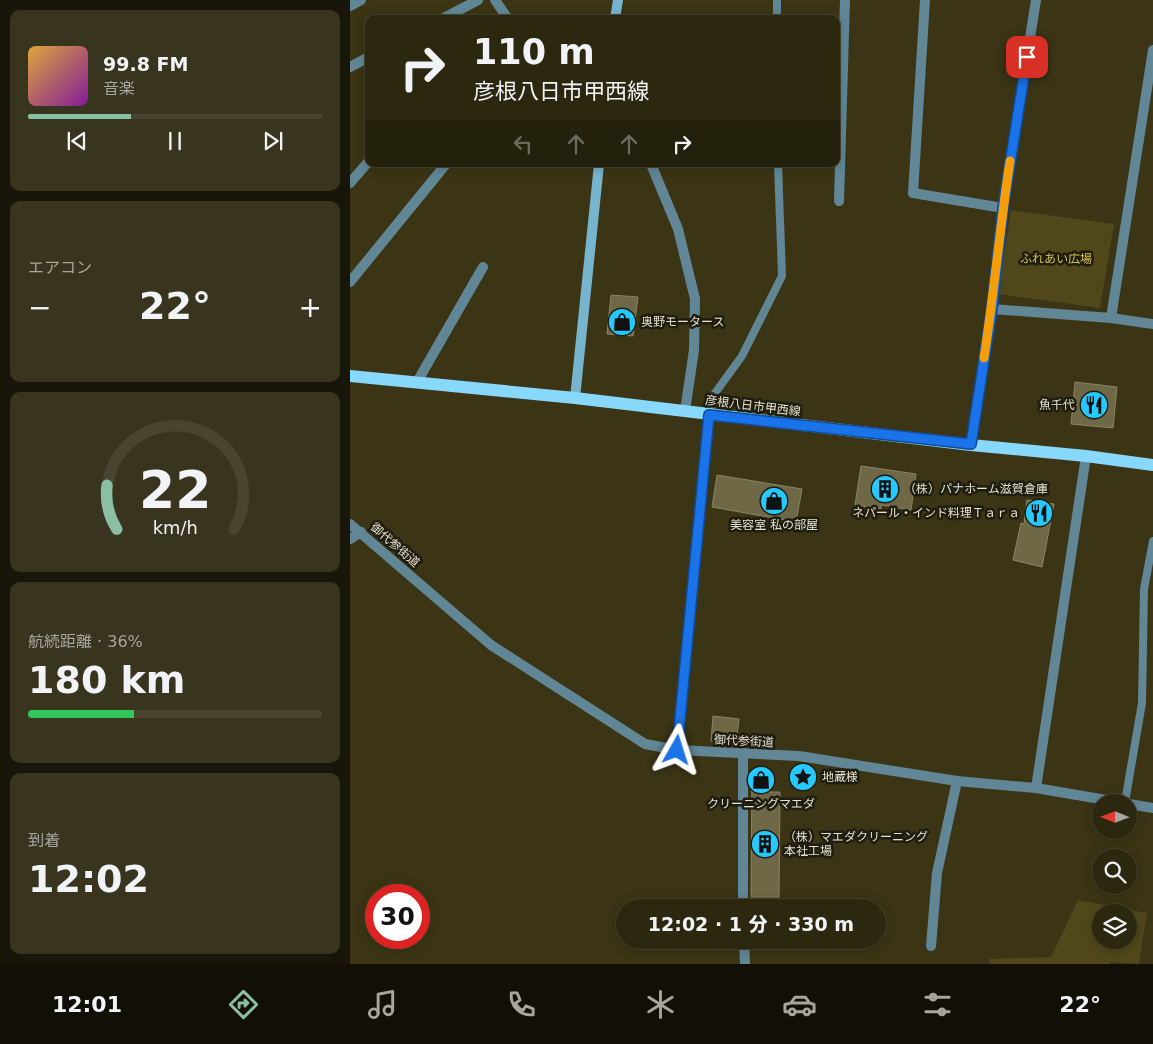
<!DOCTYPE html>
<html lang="ja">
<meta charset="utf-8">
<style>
:root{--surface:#2c2810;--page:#38341e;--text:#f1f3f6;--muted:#a6a69f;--line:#484430;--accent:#8abfa5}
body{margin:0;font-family:"DejaVu Sans","Noto Sans JP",sans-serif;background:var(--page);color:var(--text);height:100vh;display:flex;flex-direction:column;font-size:19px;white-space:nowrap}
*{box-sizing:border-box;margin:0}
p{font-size:16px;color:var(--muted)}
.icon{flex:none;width:28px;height:28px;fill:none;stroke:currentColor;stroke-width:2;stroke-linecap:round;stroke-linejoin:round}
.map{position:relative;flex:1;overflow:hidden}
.drawer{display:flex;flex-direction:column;gap:10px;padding:10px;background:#181609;width:350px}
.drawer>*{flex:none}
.top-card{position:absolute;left:15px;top:15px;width:475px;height:152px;border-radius:10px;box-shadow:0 2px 12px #0003,0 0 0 1px var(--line);background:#2c2810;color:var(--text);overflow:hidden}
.needle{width:32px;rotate:271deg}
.buttons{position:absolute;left:742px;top:794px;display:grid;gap:10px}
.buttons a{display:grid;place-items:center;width:45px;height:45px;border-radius:50%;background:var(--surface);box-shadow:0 2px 12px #0003,0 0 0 1px var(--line);font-size:25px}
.speed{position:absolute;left:15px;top:884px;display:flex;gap:10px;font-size:25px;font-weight:700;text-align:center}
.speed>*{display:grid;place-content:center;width:65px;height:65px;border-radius:50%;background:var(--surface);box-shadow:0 2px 12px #0003,0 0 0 1px var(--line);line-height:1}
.speed .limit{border:8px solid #d22;background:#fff;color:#111}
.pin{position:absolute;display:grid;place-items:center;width:42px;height:42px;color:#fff;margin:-21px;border-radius:10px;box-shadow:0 2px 8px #0006}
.me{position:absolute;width:55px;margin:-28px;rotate:6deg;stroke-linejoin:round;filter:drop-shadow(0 0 4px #0008)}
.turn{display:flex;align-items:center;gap:18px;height:105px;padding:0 25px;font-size:22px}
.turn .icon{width:65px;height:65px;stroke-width:2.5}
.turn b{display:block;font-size:35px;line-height:42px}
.lanes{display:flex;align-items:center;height:48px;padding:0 25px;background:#0003;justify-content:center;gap:25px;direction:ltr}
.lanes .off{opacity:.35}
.big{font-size:38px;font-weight:800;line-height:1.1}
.drawer .tile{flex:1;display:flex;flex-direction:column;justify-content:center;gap:8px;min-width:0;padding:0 18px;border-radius:10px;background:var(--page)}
.drawer .dial{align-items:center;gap:0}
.dial svg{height:130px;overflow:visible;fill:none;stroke:var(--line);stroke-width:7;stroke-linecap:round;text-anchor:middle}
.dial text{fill:var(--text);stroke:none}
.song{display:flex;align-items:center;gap:15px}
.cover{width:60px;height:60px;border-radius:8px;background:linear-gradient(135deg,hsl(40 70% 55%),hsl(290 70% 35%))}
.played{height:5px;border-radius:2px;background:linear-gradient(90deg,var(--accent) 35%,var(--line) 35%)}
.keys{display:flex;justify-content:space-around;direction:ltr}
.heat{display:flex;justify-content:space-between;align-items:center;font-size:28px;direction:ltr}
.charge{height:8px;border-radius:4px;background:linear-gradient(90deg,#34c759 36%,var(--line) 0)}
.trip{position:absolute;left:266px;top:899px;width:270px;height:50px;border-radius:25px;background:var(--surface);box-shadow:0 2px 12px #0003,0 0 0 1px var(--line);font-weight:800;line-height:50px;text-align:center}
.tab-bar{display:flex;height:80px;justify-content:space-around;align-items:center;background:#121006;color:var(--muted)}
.tab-bar .icon{width:35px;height:35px}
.tab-bar .on{color:var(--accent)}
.tab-bar b{font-size:22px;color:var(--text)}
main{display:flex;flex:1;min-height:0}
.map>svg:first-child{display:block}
.green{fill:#50481a;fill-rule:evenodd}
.building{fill:#6e6847;stroke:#8a8562}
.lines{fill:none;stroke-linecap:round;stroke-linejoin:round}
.lane{stroke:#618797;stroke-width:8}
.street{stroke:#618797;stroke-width:10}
.secondary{stroke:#77b5cf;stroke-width:10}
.primary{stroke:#88d8fb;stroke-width:12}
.route-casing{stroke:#114b97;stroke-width:12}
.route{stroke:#1a73e8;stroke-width:9}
.slow{stroke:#f59e0b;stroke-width:9}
.labels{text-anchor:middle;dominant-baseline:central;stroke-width:5;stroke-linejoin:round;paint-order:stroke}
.park-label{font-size:12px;fill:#d7c34c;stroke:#1f1d0f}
.poi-label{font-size:12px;fill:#e4e1cf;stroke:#1f1d0f;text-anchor:start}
.street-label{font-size:12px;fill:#e4e1cf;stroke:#1f1d0f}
</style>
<main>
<section class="drawer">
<div class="tile">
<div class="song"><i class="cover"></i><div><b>99.8 FM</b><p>音楽</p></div></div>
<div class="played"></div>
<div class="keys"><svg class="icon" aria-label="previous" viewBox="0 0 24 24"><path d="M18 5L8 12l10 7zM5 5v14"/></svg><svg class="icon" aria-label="pause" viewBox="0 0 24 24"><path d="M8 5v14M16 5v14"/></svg><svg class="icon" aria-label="next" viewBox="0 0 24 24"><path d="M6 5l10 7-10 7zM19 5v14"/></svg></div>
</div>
<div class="tile"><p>エアコン</p>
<div class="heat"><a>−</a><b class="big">22°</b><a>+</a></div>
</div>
<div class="tile dial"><svg viewBox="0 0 100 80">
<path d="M14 69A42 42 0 1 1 86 69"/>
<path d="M14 69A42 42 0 0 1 8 42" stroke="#8abfa5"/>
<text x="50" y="56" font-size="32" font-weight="700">22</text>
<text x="50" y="72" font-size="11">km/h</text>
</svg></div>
<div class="tile"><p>航続距離 · 36%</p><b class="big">180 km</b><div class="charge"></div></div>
<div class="tile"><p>到着</p><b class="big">12:02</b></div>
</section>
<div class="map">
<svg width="803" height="964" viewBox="0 0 803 964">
<rect width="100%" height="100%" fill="#3b3515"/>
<g class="green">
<path d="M661,210L764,224L750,308L648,294Z"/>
<path d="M728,900L797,913L789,964L760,962V964H639V959L701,957ZM751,912H779V940H751Z"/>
</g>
<g class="building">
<path d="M261,295L288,297L283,336L257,334Z"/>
<path d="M725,382L767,387L763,428L721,424Z"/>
<path d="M511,466L566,474L561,510L531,505V509L505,505Z"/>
<path d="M367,475L452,489L446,522L362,507Z"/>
<path d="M677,500L704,504L692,567L663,560L671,523L674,524Z"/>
<path d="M363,716L389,719L386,744L361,741Z"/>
<path d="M402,771L420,772V792H430L429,897H401Z"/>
</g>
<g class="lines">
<g class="lane">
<path d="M427,0V19"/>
<path d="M359,415L360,400L392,356L432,276L428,164"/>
<path d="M775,802L792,703L794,589L803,541"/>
</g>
<g class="street">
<path d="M145,0L158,19"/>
<path d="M575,0L563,193L653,208"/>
<path d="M0,6L11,0"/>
<path d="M92,19L128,0"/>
<path d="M0,67L19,57"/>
<path d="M301,164L328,229L345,299L344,350L335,411"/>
<path d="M0,183L19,161"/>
<path d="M489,201L495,0"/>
<path d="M0,282L96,164"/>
<path d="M642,309L761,318L803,324"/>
<path d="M761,318L803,50"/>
<path d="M67,382L133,267"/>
<path d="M621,445L642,309L653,208L686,0"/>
<path d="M0,524L141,645L295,744L327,750L449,756L607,781L686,788L768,802"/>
<path d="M0,539L11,532"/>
<path d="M327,750L359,415"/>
<path d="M686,788L736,456"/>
<path d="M779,804L803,808"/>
<path d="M393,908V753"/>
<path d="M394,940L395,964"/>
<path d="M581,946L587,873L607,781"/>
</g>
<g class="secondary">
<path d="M265,19L268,0"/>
<path d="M225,398L249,164"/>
</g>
<path class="primary" d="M0,376L225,398L621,445L736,456L803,465"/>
</g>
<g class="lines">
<defs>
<path id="route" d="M327,750L359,415L621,444L642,309L653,208L677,57"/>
</defs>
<use href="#route" class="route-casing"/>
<use href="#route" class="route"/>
<path class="slow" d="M634,358C644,292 650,227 660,161"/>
</g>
<defs>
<symbol id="shop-disc" viewBox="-11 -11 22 22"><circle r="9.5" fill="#26c9fe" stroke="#1f1d0f"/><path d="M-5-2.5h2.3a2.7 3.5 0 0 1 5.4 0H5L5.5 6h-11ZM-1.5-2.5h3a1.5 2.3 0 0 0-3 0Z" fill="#111"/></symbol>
<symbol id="restaurant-disc" viewBox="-11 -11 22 22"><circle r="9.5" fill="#26c9fe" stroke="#1f1d0f"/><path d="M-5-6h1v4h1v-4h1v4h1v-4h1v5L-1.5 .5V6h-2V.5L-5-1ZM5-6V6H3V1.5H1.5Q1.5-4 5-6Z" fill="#111"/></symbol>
<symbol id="building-disc" viewBox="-11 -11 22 22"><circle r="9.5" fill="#26c9fe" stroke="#1f1d0f"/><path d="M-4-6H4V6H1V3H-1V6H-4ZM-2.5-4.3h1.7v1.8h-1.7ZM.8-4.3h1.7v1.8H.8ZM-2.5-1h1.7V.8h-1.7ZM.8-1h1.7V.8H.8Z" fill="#111"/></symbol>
<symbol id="sight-disc" viewBox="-11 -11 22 22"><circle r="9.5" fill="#26c9fe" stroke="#1f1d0f"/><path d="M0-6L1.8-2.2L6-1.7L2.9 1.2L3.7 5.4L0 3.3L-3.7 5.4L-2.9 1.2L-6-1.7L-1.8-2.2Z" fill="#111"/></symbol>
</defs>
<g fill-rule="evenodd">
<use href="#shop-disc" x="256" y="306" width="32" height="32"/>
<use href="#restaurant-disc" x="728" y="389" width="32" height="32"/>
<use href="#building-disc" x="519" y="473" width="32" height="32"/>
<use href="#shop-disc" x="408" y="485" width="32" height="32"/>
<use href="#restaurant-disc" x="673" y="497" width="32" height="32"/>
<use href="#sight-disc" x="437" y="761" width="32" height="32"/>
<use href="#shop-disc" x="395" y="764" width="32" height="32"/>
<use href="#building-disc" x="399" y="828" width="32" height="32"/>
</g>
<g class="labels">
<g class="park-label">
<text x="706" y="259">ふれあい広場</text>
</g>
<g class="poi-label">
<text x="291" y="322">奥野モータース</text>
<text x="725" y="405" text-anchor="end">魚千代</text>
<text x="554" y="489">（株）パナホーム滋賀倉庫</text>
<text x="670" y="513" text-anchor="end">ネパール・インド料理Ｔａｒａ</text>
<text x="424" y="525" text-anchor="middle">美容室 私の部屋</text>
<text x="472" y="777">地蔵様</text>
<text x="411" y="804" text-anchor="middle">クリーニングマエダ</text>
<text x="434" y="837">（株）マエダクリーニング<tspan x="434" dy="14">本社工場</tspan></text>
</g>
<g class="street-label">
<text transform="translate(403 406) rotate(7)">彦根八日市甲西線</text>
<text transform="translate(45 545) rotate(41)">御代参街道</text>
<text transform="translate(394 741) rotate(3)">御代参街道</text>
</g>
</g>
</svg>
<div class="buttons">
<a><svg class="needle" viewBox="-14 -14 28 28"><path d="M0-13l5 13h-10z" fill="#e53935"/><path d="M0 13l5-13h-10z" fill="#a6a69f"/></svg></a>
<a><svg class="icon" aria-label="search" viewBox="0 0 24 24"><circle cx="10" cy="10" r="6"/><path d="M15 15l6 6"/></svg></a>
<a><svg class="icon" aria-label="layers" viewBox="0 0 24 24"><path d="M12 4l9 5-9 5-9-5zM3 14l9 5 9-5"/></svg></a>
</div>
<div class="speed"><div class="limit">30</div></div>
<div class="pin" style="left:677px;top:57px;background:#d93025"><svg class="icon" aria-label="arrive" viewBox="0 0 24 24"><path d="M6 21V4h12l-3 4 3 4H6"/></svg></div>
<svg class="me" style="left:327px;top:750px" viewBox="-20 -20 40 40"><path d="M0-17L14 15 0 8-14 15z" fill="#1a73e8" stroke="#fff" stroke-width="4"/></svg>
<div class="trip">12:02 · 1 分 · 330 m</div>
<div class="top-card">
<div class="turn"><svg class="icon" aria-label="right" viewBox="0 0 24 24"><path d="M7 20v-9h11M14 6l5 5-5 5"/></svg><div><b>110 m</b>彦根八日市甲西線</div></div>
<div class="lanes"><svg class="icon off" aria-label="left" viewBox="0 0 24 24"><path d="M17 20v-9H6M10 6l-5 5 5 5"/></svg><svg class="icon off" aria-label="ahead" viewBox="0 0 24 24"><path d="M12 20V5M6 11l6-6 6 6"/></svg><svg class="icon off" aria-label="ahead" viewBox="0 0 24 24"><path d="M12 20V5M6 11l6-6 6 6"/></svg><svg class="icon" aria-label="right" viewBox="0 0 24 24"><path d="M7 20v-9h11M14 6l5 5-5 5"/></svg></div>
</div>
</div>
</main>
<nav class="tab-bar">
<b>12:01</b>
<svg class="icon on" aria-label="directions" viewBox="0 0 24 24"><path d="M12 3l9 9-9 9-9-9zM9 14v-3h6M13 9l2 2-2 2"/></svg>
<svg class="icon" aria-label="music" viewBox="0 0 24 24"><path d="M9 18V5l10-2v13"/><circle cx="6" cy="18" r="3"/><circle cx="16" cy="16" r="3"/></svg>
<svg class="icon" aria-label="phone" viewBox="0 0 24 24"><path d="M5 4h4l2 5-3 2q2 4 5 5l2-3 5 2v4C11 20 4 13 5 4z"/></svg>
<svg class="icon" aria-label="climate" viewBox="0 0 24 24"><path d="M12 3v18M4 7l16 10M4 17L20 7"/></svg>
<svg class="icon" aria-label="car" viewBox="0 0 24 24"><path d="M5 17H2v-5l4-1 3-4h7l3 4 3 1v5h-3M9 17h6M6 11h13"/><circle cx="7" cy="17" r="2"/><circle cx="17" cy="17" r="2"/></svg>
<svg class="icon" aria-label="filters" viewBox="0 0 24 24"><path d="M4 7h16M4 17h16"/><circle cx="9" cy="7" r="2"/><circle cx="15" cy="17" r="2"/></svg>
<b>22°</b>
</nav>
